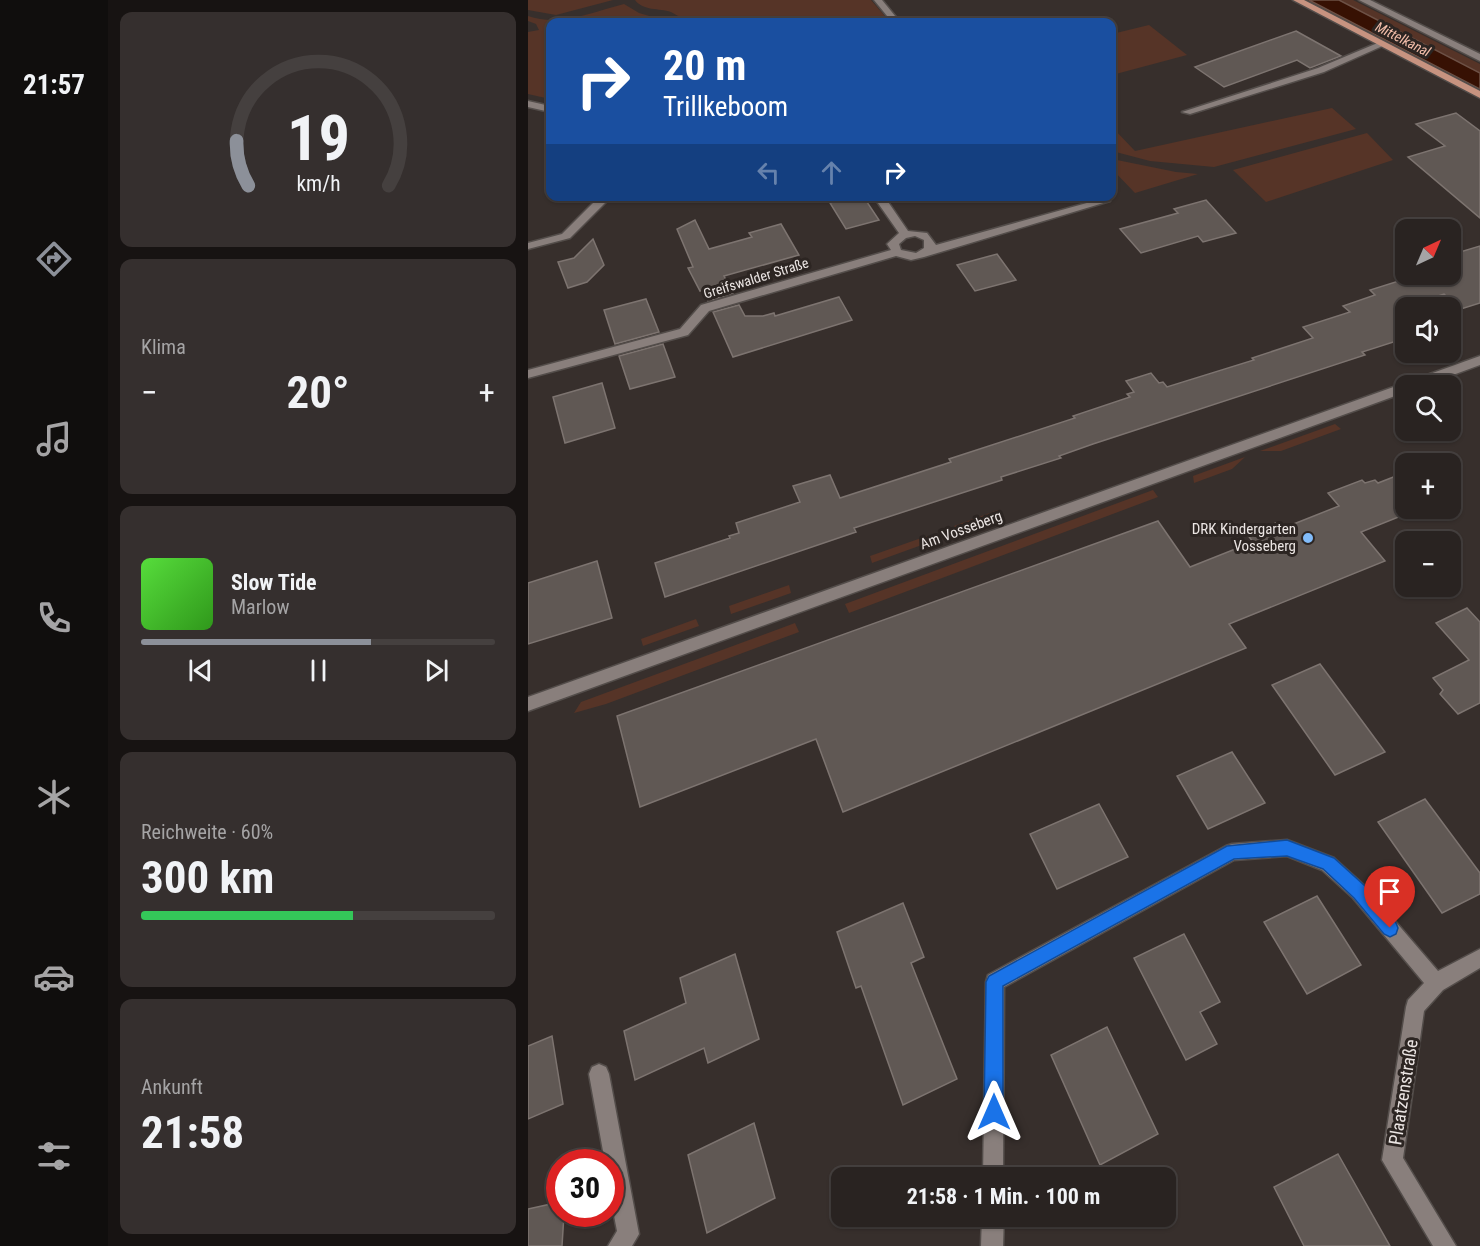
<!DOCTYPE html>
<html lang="de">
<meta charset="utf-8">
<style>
:root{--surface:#292321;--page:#352f2e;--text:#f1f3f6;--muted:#a5a4a5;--line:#45403f;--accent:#8c9099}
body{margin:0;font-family:"Roboto Condensed",sans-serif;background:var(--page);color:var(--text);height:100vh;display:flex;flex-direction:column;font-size:22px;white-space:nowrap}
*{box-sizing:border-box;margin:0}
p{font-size:20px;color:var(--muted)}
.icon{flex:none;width:33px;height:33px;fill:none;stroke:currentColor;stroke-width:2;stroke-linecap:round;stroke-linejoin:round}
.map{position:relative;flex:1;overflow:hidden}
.panel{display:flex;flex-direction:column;gap:12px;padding:12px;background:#171312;width:420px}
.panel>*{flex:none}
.top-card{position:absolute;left:18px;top:18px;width:570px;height:183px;border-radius:12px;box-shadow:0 2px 4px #0004,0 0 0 2px var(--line);background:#1a4fa0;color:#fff;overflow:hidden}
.needle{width:39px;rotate:44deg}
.controls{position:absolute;left:867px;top:219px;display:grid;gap:12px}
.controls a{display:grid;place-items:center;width:66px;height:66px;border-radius:12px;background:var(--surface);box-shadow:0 2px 4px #0004,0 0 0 2px var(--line);font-size:30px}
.speed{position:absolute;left:18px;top:1149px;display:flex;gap:12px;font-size:30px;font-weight:700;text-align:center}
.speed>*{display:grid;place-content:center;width:78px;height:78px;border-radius:50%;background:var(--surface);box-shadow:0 2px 4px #0004,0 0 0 2px var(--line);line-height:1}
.speed .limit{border:9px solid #d22;background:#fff;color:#111}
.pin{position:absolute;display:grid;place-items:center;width:51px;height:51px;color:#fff;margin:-62px -26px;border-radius:50% 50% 50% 0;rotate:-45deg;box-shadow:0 0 6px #0007}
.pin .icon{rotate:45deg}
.me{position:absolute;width:66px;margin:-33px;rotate:0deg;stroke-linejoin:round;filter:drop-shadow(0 0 4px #0008)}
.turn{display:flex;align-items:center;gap:21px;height:126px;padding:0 18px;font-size:27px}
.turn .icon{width:78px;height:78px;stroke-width:2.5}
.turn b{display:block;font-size:42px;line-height:51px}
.lanes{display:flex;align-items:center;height:57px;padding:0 18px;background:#0003;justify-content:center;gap:30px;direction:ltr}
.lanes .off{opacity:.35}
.big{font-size:45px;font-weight:700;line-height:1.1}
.panel .widget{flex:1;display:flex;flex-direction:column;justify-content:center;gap:9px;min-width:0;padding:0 21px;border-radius:12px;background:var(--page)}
.panel .dial{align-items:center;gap:0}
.dial svg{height:156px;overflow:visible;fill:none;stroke:var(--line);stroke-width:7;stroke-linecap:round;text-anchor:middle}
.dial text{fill:var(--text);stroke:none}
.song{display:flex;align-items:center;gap:18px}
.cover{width:72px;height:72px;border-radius:9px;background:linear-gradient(135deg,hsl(110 70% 55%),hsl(110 70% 35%))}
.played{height:6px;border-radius:3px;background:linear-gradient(90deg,var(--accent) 65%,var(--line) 65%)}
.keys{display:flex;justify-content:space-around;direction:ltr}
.heat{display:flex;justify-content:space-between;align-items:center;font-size:33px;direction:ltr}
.charge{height:9px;border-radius:4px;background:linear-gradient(90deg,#34c759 60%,var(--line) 0)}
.trip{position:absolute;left:303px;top:1167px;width:345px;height:60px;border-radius:12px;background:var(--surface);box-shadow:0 2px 4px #0004,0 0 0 2px var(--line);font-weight:700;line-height:60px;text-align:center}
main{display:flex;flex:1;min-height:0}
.menu{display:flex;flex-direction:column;width:108px;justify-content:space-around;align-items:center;background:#100e0d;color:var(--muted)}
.menu .icon{width:42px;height:42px}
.menu .active{color:var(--accent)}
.menu b{font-size:27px;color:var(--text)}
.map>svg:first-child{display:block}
.green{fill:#563427}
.water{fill:#371103;stroke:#6d5146;stroke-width:1.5}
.building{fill:#605854;stroke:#7d7470;stroke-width:1.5}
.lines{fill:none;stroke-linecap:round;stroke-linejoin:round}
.minor-casing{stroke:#534d4a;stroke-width:3}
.major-casing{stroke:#534d4a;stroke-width:3}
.minor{fill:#897f7c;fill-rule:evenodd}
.major{fill:#c79380;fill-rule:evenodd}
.route{fill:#1a73e8;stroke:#114b97;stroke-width:1.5}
.poi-dot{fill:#82bcfa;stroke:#2c2522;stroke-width:2}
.labels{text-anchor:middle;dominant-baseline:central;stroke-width:6;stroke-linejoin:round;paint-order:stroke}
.far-water-label{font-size:14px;font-style:italic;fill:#f3beaa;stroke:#2c2522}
.far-street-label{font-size:14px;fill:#ebe5e3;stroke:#2c2522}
.poi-label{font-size:15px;fill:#ebe5e3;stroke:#2c2522;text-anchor:end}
.street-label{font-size:15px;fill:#ebe5e3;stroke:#2c2522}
.near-street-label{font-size:18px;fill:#ebe5e3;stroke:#2c2522}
</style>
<main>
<nav class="menu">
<b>21:57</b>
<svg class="icon active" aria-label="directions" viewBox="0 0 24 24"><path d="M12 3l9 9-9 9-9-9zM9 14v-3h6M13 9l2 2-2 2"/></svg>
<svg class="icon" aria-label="music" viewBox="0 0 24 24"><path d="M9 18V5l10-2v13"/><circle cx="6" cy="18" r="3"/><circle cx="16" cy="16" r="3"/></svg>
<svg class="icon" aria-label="phone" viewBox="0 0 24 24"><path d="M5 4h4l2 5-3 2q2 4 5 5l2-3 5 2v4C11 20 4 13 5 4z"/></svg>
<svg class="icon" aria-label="climate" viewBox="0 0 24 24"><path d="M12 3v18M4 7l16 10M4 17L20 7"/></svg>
<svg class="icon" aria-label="car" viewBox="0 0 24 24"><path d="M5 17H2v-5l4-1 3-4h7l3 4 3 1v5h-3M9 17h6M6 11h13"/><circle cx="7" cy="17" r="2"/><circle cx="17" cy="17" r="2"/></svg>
<svg class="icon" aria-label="filters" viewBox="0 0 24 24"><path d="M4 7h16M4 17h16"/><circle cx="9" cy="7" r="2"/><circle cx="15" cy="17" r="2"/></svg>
</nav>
<section class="panel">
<div class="widget dial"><svg viewBox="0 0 100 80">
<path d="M14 69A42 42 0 1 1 86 69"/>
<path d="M14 69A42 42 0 0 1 8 46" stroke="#8c9099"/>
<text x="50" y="56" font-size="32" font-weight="700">19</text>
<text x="50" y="72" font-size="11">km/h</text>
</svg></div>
<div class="widget"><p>Klima</p>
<div class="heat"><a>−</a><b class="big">20°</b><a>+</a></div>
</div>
<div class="widget">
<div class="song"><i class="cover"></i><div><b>Slow Tide</b><p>Marlow</p></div></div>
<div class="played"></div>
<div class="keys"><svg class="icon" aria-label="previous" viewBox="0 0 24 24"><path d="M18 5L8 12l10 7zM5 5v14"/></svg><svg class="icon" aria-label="pause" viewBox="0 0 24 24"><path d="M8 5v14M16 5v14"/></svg><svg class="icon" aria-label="next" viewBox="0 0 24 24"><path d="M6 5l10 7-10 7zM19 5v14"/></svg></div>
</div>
<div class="widget"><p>Reichweite · 60%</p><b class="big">300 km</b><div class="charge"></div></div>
<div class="widget"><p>Ankunft</p><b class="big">21:58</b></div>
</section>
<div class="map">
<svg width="952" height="1246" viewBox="0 0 952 1246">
<rect width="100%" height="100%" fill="#372f2c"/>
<g class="green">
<path d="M0,0H85L28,15L0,10Z"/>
<path d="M107,0H343L362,22H160C155,19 149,15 143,12C131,8 115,11 107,0Z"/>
<path d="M777,0H825L952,64V91Z"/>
<path d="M96,4L111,13L142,22H22V99L0,94V32L11,30L8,24L0,21V16C32,27 64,12 96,4Z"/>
<path d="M621,25L659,55L584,75V34Z"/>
<path d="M804,108L828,129L686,167L622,161L584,151V127L607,151Z"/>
<path d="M839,133L865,160L738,202L705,170Z"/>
<path d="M584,159L648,172L670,174L607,193L584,169Z"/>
<path d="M807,424L813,429L753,451H732Z"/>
<path d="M717,457L704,469L666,483L665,476Z"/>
<path d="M625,490L630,497L321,613L317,604Z"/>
<path d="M470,510L474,517L429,532L426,526Z"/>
<path d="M399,536L402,542L344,563L342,556Z"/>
<path d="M261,585L263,593L203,614L201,606Z"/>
<path d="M168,619L171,626L115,646L113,639Z"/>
<path d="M267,623L271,632L78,704L46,713L53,702Z"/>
</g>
<path class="water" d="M781,0H811L952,73V89Z"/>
<g class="building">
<path d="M768,31L813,56L782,68L769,60L696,87L667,67Z"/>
<path d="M928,113L952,131V218L880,157L917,146L888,124Z"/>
<path d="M326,196H335L351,220L318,229L302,203Z"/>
<path d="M678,200L708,233L675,242L670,236L613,253L592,229L650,213L646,209Z"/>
<path d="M167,220L181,249L224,237L221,233L253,224L271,255L196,276L205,293L180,301L175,290L172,291L160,268L165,267L149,229Z"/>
<path d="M65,239L76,265L59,282L40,288L30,262L46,258Z"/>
<path d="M952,246V303L933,309L916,294L878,306V338L834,352L837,355L565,444L531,456L533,458L473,477L474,480L326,528L328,532L137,597L127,563L202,538L201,536L211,533L208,523L272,502L265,486L302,475L312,498L423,462L421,459L547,418L545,416L602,397L599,394L606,392L598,381L623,373L631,383L635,382L639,387L726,360L724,358L785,338L775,327L822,312L815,306L847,295L842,290L893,274H922V255Z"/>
<path d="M469,254L488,280L447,291L429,265Z"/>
<path d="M311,297L324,320L205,357L185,312L211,305L217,316H235L246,313L247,316Z"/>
<path d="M118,299L131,332L87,344L76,310Z"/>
<path d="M135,344L147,377L102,389L91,356Z"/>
<path d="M74,383L87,428L37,443L25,397Z"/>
<path d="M878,472V514L833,532L857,561L701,624L718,648L315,812L288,739L112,807L89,716L630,521L662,567L725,542L719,534L748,523L753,529L811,506L800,493L834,480L837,483L847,480L850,483Z"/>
<path d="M69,561L84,618L0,644V583Z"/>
<path d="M939,608L952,622V703L930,714L912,694L915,690L905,678L941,660L908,623Z"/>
<path d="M792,664L857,752L807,775L744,685Z"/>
<path d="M704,752L737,803L680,829L649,776Z"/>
<path d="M897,799L952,873V894L914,913L850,822Z"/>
<path d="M571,804L600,857L529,889L502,834Z"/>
<path d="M789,896L833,965L779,994L736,922Z"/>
<path d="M375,903L396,957L383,963L429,1079L375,1105L333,986L328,988L309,932Z"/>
<path d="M656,934L692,1002L672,1012L689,1044L658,1060L606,958Z"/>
<path d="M207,954L231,1039L180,1063L176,1048L107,1080L96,1031L158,1003L152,978Z"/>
<path d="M579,1027L630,1134L572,1165L523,1055Z"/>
<path d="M24,1036L35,1104L0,1119V1046Z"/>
<path d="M226,1123L247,1198L179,1233L160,1155Z"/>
<path d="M810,1154L862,1246H776L746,1187Z"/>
<path d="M32,1202V1214H36L34,1246H0V1209Z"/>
</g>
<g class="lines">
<defs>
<g id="minor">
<path d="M346,0H354L372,22H364Z"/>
<path d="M831,0H842L952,54V61Z"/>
<path d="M852,42L859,44L796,72L662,114L654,112L790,68Z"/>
<path d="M0,101L22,106V112L0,107Z"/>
<path d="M72,196H84L42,238L0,249V243L34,234Z"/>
<path d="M345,196H356L380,231L399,233L408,245L573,199L577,198L582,201L396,257L383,260L368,256L181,311L160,335L0,378V370L152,329L173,305L363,250L359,244L371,233ZM387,236L396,240V248L388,253L373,250L371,244L378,238Z"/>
<path d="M952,356V365L895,386H878V392L0,711V697Z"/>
<path d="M759,840L806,858L837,886L910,971L952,949V968L915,990L896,1011L875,1158L928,1246H905L854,1160L878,1007L880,1000L896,983L825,898L794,870L759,856L706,860L476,987L475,1178H455L458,982L460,975L698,846L704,844Z"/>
<path d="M71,1064L78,1067L81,1074L111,1234L104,1246H80L89,1231L82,1195V1162H77L61,1074L64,1067Z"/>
<path d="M454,1216H476L475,1246H453Z"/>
</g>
<path id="major" d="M765,0H776L952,91V98Z"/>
</defs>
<use href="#minor" class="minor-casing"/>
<use href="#major" class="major-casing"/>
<use href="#minor" class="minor"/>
<use href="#major" class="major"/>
</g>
<path class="route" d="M759,840L806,858L837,886L868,923L870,928L868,934L862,937L856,934L826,898L795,869L759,856L706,859L475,986V1112L472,1119L466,1121L459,1119L456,1112L458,982L461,976L699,846Z"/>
<circle class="poi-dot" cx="780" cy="538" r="6"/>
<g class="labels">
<g class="far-water-label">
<text transform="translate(875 39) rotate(27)">Mittelkanal</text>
</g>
<g class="far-street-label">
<text transform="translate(228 278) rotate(-17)">Greifswalder Straße</text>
</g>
<g class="poi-label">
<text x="768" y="529">DRK Kindergarten<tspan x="768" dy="17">Vosseberg</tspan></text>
</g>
<g class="street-label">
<text transform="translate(433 530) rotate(-20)">Am Vosseberg</text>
</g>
<g class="near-street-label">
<text transform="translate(875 1092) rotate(-81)">Plaatzenstraße</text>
</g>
</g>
</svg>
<div class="controls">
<a><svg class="needle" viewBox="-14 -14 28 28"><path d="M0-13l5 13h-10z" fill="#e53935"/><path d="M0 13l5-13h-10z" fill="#a5a4a5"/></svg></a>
<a><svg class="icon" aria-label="sound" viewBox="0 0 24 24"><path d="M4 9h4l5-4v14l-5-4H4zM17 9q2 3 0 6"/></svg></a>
<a><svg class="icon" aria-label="search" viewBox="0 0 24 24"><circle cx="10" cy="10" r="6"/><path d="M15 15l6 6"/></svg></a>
<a>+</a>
<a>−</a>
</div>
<div class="speed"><div class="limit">30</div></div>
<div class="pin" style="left:862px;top:928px;background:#d93025"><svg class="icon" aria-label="arrive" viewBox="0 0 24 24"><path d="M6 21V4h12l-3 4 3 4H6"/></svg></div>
<svg class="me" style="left:466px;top:1112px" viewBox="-20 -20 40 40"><path d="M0-17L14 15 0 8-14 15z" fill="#1a73e8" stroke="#fff" stroke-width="4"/></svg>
<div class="trip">21:58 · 1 Min. · 100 m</div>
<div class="top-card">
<div class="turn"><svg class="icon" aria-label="right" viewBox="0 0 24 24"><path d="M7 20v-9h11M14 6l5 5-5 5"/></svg><div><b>20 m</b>Trillkeboom</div></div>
<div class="lanes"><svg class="icon off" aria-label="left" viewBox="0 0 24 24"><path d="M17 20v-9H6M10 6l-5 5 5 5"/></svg><svg class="icon off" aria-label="ahead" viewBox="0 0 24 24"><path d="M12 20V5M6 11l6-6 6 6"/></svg><svg class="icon" aria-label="right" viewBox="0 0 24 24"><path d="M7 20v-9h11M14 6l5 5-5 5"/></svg></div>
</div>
</div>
</main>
